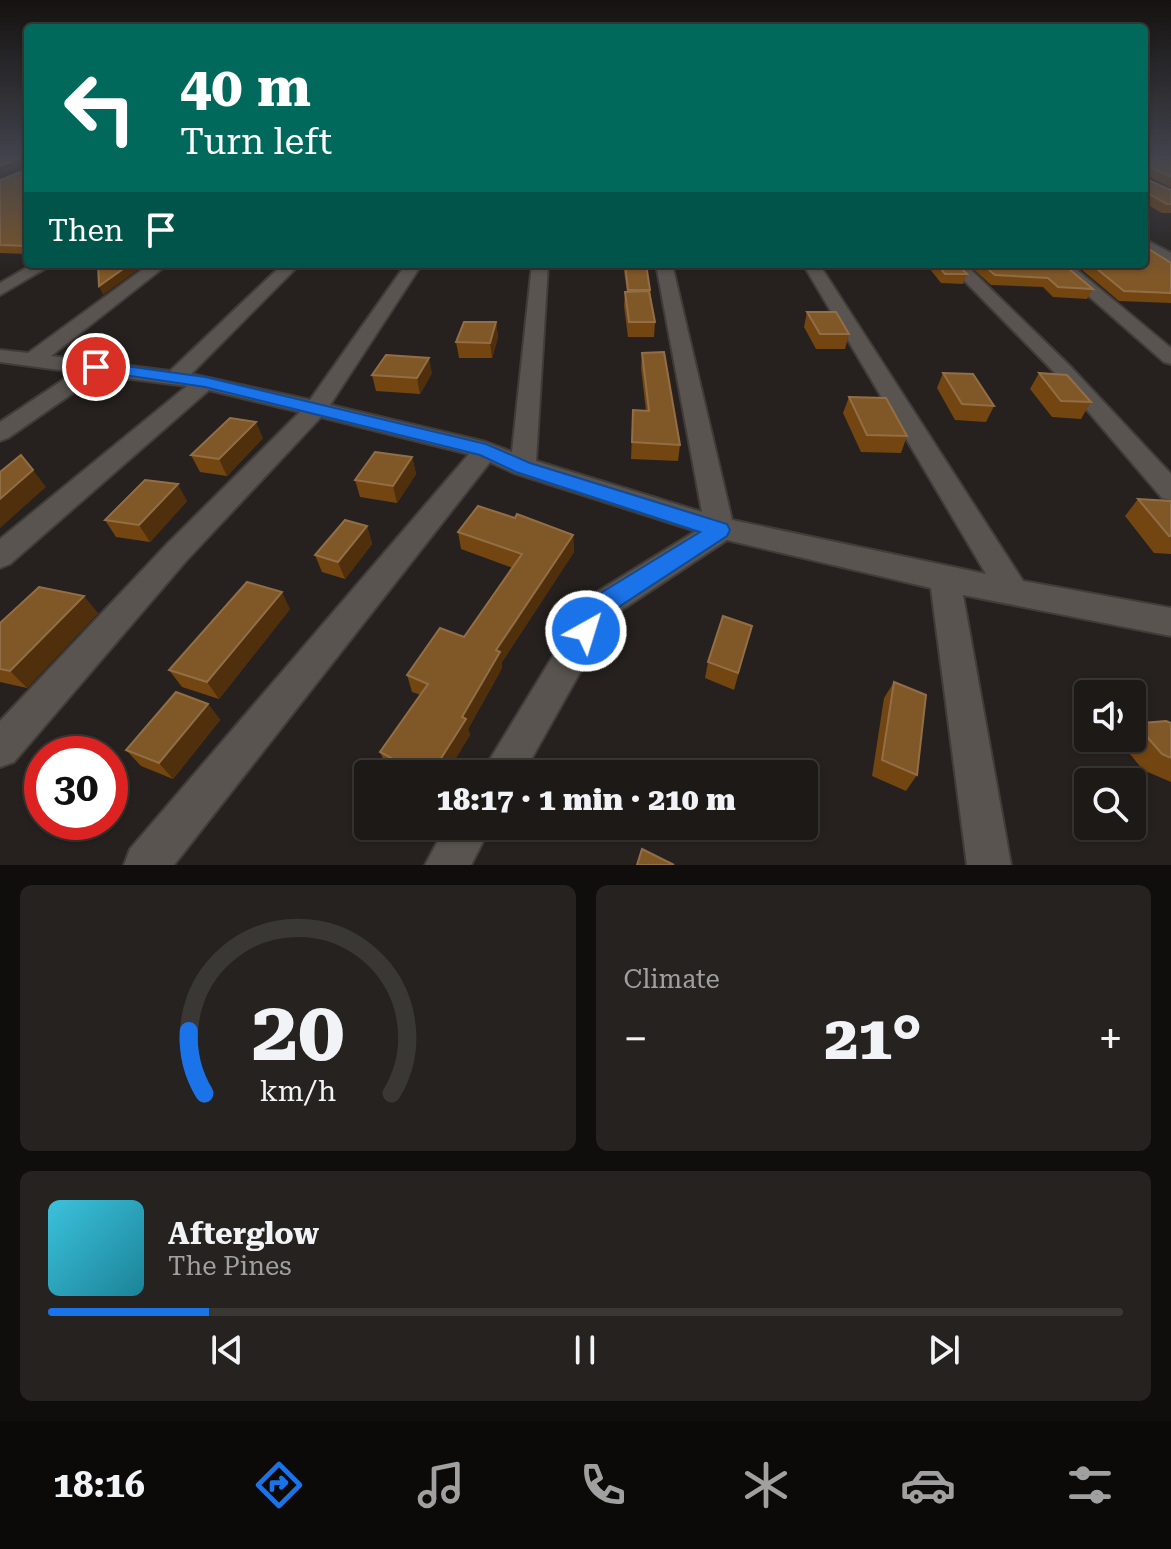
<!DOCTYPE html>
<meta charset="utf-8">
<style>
:root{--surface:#1c1916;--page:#25221f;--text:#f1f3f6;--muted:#a0a0a1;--line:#3a3835;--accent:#1a73e8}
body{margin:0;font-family:"Roboto Serif",serif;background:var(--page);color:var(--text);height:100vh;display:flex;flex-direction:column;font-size:30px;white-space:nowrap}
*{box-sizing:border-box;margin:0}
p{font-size:26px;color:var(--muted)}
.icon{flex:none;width:44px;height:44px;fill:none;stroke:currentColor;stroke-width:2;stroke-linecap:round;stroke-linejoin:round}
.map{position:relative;height:865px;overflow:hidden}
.sheet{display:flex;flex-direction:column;gap:20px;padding:20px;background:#0f0e0c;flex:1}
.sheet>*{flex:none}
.banner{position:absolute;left:24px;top:24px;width:1124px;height:244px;border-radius:8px;box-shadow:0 2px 6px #0004,0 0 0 2px var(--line);background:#00695c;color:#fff;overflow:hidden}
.buttons{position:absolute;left:1074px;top:680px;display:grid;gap:16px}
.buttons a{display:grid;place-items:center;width:72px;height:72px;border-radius:8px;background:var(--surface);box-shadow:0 2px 6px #0004,0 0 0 2px var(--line);font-size:40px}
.speed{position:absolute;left:24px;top:736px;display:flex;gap:16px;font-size:40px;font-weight:700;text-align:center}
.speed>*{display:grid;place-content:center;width:104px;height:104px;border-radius:50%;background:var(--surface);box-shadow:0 2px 6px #0004,0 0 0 2px var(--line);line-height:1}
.speed .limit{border:12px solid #d22;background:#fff;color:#111}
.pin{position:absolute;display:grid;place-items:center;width:68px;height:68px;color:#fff;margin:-34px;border:4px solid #fff;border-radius:50%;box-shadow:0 2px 8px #0007}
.me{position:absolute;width:88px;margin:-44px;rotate:39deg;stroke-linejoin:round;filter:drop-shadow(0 0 6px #0008)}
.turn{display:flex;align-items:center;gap:28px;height:168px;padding:0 24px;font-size:36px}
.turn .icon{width:104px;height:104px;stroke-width:2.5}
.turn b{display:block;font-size:56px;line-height:68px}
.then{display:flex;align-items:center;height:76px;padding:0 24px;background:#0003;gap:16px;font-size:30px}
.big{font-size:60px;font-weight:800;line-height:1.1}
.sheet .tile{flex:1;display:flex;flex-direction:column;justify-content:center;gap:12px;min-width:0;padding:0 28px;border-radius:12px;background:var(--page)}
.sheet .dial{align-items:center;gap:0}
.dial svg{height:208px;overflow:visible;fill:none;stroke:var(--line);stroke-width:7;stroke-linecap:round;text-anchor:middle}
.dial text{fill:var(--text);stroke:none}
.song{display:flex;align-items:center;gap:24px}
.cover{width:96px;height:96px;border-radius:12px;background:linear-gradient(135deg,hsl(190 70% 55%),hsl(190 70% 35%))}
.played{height:8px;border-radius:4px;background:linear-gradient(90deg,var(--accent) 15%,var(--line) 15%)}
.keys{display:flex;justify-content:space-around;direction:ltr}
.heat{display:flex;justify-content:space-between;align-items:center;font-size:44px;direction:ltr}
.sheet .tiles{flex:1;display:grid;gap:20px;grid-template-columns:1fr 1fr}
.tile:last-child{grid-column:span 2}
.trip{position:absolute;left:354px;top:760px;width:464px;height:80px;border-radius:8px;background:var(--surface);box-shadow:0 2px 6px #0004,0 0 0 2px var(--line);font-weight:800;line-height:80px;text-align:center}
.dock{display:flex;height:128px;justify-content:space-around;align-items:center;background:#0b0a09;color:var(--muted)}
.dock .icon{width:56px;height:56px}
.dock .active{color:var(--accent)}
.dock b{font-size:36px;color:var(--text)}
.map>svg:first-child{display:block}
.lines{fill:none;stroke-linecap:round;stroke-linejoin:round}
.street-casing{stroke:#403c39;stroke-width:4}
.street{fill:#595450;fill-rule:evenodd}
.wall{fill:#734510}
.shaded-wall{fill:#4f2f0c}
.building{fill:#805727;stroke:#926e46;stroke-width:2}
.route{fill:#1a73e8;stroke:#114b97;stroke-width:2}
</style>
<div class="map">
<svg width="1171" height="865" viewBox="0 0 1171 865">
<rect width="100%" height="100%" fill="#26211e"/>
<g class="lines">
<defs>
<g id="street">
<path d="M1144,239L1171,253V265L1144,251Z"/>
<path d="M33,264H53L0,295V283Z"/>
<path d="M150,264H168L51,356L170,371L283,264H300L191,374L310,400L406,264H422L330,405L486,442L512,452L532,264H548L536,461L702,512L656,264H672L732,520L986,574L803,264H819L1023,581L1171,608V636L963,595L1011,865H967L931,588L727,540L611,617L523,774H481L589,597L696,531L514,473L490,462L174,865H124L130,849L469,454L321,417L186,561L14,762L0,767V721L166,545L300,412L209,390L10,564L0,568V539L187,386L99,375L8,438L0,441V422L75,372L0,362V350L28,353Z"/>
<path d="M948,264H965L1071,367L1171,474V500L1162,498L1057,375Z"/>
<path d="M1052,264H1070L1171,348V364L1164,362Z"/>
<path d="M446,826H491L471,865H425Z"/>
</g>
</defs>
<use href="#street" class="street-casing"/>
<use href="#street" class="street"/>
</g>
<g class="wall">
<path d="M0,157H28V254L0,253V180L26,170L27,163L0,174Z"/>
<path d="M1144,157H1171V188L1146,175V179L1171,190V213H1162L1144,203Z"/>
<path d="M1171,263V303L1119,301L1075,264Z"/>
<path d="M623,264H646L655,322L654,337H628L624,306L625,292H627Z"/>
<path d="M926,264H957L967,274L963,284L941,283Z"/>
<path d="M968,264H1063L1093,289L1087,299L1053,297L1043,287L991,285Z"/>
<path d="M807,312L849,334L845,349H816L804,327Z"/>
<path d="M496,322L498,337L492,358H459L456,342Z"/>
<path d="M642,353L680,445L678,461L631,459L633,410L646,411L641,368Z"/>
<path d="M432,373L420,394L376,391L372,375Z"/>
<path d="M943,373L994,406L986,422L955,420L937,388Z"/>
<path d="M1039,373L1091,402L1081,419L1052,417L1030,389Z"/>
<path d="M849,397L907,436L901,453L861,452L843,413Z"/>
<path d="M263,438L227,476L200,472L191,455Z"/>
<path d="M412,457L416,474L397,503L360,497L355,480Z"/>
<path d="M1138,499L1171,501V554L1154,553L1125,516Z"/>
<path d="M187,501L150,542L116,537L105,520Z"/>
<path d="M367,526L372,544L345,579L322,572L315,555Z"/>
<path d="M458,532L573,535L574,552L502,662V668L468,729L470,735L446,774H398L387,767L380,752L421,695L412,692L407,675L464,637L513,568L461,549Z"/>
<path d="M290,609L219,699L182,687L169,670Z"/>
<path d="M98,613L27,688L0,682V623Z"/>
<path d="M752,626L734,690L705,678L708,662Z"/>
<path d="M894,682L917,775L906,791L872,776L884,698Z"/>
<path d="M208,704L220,720L173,779L141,766L126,750Z"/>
<path d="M1143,723H1171V782L1143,770L1130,754L1125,739L1132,738V733Z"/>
</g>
<g class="shaded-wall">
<path d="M23,157L27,163L0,174V166Z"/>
<path d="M130,264H146L103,295L99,286Z"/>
<path d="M496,322L498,337L492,358L490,343Z"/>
<path d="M429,358L432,373L420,394L417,378Z"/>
<path d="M256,422L263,438L227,476L219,459Z"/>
<path d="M412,457L416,474L397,503L393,486Z"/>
<path d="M33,470L46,487L0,528V499Z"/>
<path d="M178,484L187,501L150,542L139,525Z"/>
<path d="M367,526L372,544L345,579L338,562Z"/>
<path d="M573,535L574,552L502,662V668L468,729L470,735L446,774H431L496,650Z"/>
<path d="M282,592L290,609L219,699L207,682Z"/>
<path d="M84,596L98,613L27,688L10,671Z"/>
<path d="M208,704L220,720L173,779L159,763Z"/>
</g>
<g class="building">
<path d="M0,157H28V246L0,245V180L26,170L28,159L23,157L0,166Z"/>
<path d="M1144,157H1171V177L1150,167L1146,168V179L1171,190V204H1167L1144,191Z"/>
<path d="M1144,246L1171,263V293L1124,291L1091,264H1144Z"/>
<path d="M98,264H130L99,286Z"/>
<path d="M625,264H646L650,290H628Z"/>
<path d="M937,264H957L967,274H945Z"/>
<path d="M982,264H1063L1093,289L1058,287L1048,278L995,275Z"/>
<path d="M649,291L655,322H629L625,292Z"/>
<path d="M807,312H836L849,334H820Z"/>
<path d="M464,322H496L490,343L456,342Z"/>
<path d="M664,352L680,445L632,442L633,410L649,411L642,353Z"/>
<path d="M386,355L429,358L417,378L372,375Z"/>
<path d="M943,373L973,374L994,406L962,404Z"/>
<path d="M1039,373L1067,375L1091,402L1061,401Z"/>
<path d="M849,397L886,398L907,436L867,435Z"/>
<path d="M230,418L256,422L219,459L191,455Z"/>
<path d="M375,452L412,457L393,486L355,480Z"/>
<path d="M21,455L33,470L0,499V472Z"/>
<path d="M145,480L178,484L139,525L105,520Z"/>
<path d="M1138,499L1171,501V536H1169Z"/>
<path d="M478,506L515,518L517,514L573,535L496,650L500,652L462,717L466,719L431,774H420L380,752L428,684L407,675L440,628L464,637L522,554L458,532Z"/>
<path d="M345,520L367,526L338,562L315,555Z"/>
<path d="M247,582L282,592L207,682L169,670Z"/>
<path d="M39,587L84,596L10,671L0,669V623Z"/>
<path d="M723,616L752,626L738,673L708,662Z"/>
<path d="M894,682L926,695L917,775L882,760Z"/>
<path d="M176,692L208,704L159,763L126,750Z"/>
<path d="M1166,721L1171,723V758L1162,754L1148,738L1143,723Z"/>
<path d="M642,849L674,865H637Z"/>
</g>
<linearGradient id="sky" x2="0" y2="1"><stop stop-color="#151210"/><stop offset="0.56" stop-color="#41434c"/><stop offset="1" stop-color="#41434c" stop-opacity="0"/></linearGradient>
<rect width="1171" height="278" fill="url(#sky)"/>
<path class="route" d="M96,362L205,377L486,444L530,463L727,524L730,530L727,536L608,614L594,638L586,642L577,638L573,631L591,599L700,532L516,472L480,455L205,387L90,370V363Z"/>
</svg>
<div class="buttons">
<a><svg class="icon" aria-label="sound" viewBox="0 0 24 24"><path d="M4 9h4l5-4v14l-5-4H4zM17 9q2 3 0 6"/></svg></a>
<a><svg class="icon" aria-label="search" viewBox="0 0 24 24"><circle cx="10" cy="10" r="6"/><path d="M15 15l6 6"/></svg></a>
</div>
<div class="speed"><div class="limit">30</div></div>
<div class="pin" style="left:96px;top:367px;background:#d93025"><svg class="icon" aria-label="arrive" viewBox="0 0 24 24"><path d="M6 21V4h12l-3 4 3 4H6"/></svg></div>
<svg class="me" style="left:586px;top:631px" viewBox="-20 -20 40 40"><circle r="17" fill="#1a73e8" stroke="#fff" stroke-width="3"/><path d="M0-11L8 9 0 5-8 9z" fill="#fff"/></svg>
<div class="trip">18:17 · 1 min · 210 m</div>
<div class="banner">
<div class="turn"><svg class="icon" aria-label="left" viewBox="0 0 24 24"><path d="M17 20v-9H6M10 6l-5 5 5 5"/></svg><div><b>40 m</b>Turn left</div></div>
<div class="then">Then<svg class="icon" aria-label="arrive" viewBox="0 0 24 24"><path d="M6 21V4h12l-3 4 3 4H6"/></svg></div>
</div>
</div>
<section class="sheet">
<div class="tiles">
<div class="tile dial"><svg viewBox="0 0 100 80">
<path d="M14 69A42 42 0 1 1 86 69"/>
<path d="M14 69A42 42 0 0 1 8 45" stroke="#1a73e8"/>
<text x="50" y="56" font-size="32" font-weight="700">20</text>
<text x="50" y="72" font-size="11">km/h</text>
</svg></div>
<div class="tile"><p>Climate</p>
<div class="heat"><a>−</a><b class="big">21°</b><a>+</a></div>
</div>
<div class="tile">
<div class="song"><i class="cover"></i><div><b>Afterglow</b><p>The Pines</p></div></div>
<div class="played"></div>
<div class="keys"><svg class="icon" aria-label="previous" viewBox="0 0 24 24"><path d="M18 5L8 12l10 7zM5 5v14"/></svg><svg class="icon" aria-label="pause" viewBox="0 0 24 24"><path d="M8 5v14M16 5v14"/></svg><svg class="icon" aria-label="next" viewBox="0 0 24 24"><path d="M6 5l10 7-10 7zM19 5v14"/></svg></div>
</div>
</div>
</section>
<nav class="dock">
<b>18:16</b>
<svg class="icon active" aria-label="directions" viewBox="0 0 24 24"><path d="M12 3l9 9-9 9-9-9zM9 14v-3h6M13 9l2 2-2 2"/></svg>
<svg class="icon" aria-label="music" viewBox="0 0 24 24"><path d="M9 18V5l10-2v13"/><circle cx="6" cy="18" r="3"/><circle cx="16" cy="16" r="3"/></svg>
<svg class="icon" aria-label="phone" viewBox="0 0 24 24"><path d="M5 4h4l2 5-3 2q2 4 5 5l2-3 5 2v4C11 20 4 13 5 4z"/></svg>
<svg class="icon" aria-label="climate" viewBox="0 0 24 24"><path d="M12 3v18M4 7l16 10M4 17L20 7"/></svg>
<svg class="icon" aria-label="car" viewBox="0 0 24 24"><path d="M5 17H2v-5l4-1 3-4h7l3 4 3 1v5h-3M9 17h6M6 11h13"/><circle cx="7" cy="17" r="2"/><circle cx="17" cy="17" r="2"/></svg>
<svg class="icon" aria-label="filters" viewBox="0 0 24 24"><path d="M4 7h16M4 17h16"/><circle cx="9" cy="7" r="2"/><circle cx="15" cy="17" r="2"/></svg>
</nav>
